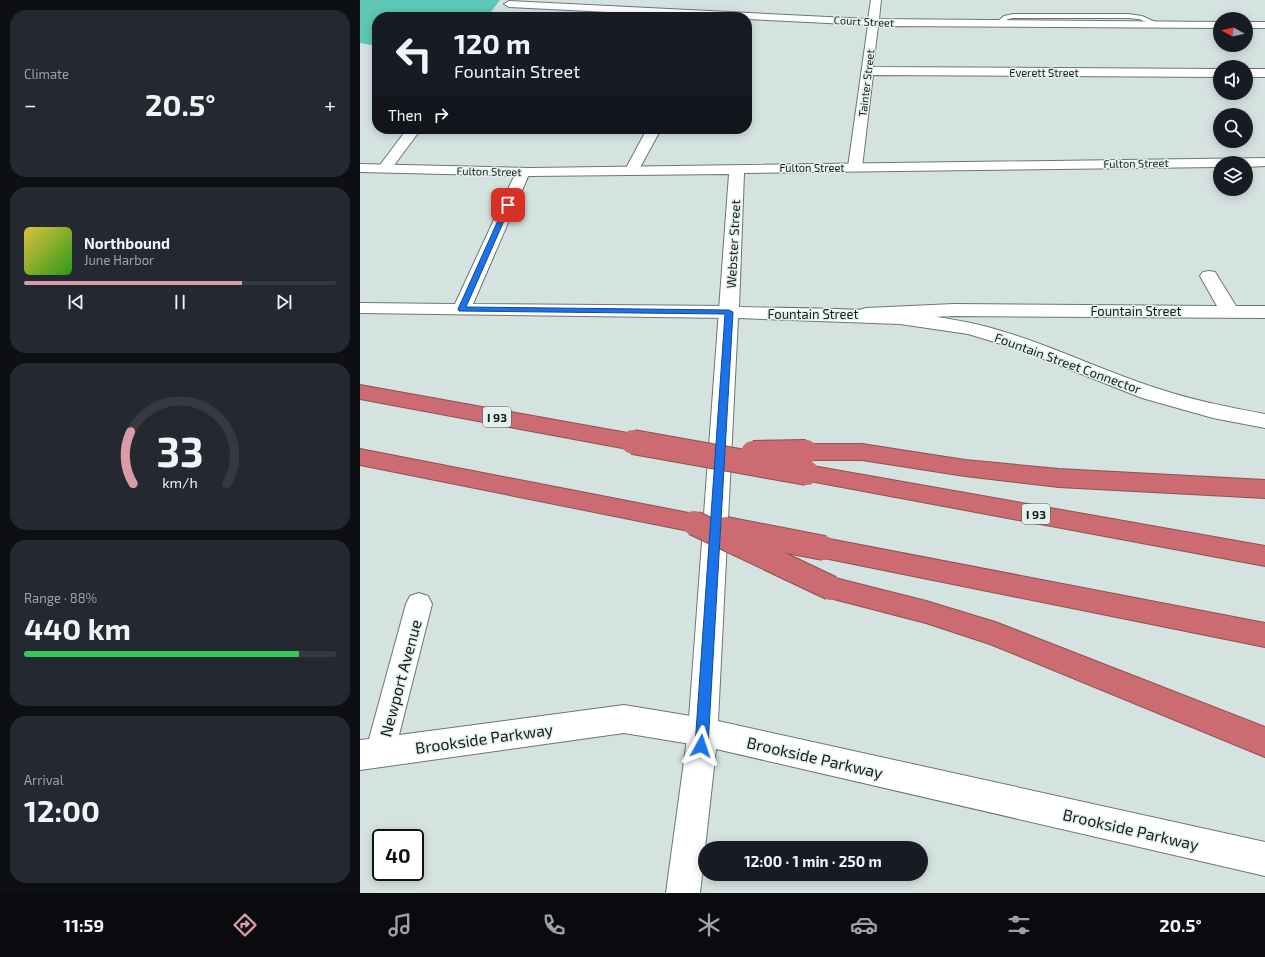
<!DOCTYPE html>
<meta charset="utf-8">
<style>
:root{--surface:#171b24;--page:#242831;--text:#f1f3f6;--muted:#9ea1a6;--line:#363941;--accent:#da9aa6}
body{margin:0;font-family:"Exo 2",sans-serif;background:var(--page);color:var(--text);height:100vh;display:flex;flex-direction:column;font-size:15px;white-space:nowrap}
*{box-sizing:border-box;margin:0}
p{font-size:13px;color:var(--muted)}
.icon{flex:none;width:22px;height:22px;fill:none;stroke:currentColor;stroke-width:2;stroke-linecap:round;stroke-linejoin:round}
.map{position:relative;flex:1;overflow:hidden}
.details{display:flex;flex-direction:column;gap:10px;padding:10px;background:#0d0f14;width:360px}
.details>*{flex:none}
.banner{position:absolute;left:12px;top:12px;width:380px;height:122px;border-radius:16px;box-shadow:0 2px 10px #0003;background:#171b24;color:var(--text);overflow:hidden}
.needle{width:26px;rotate:278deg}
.tools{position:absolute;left:853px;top:12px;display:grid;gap:8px}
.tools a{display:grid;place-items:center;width:40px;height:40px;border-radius:50%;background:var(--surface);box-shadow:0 2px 10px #0003;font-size:20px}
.speed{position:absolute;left:12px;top:829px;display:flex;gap:8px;font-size:20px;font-weight:700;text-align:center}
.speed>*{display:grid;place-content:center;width:52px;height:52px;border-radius:50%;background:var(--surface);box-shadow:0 2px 10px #0003;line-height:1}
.speed .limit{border:2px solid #111;border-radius:6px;background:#fff;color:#111}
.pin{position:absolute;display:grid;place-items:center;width:34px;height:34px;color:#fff;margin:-17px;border-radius:8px;box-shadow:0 2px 6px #0006}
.me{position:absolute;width:44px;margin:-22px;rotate:5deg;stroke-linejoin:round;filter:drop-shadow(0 0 3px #0008)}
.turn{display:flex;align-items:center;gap:14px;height:84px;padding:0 16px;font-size:18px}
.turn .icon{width:52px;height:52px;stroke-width:2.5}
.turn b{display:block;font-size:28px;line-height:34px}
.then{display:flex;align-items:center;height:38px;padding:0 16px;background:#0003;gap:8px;font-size:15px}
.big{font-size:30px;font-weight:700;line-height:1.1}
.details .card{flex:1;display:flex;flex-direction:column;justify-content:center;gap:6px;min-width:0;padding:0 14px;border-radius:16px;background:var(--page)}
.details .dial{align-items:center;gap:0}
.dial svg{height:104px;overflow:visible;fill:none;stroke:var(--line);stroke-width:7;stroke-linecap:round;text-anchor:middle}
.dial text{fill:var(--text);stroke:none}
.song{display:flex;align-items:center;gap:12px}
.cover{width:48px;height:48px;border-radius:6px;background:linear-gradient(135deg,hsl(50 70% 55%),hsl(110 70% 35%))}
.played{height:4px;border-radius:2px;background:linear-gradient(90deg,var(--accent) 70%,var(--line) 70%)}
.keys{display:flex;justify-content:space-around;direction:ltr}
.heat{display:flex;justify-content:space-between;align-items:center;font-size:22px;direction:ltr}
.charge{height:6px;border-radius:3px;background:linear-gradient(90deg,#34c759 88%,var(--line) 0)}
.trip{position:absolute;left:338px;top:841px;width:230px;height:40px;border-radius:20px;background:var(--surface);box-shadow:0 2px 10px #0003;font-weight:700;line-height:40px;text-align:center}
.dock{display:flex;height:64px;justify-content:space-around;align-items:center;background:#090b0e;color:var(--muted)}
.dock .icon{width:28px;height:28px}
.dock .active{color:var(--accent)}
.dock b{font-size:18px;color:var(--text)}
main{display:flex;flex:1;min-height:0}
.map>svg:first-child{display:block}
.green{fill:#5fc7b5}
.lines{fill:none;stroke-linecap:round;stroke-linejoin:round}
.service-casing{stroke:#6a7774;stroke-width:2}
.minor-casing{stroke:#6a7774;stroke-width:2}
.tertiary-casing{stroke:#6a7774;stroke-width:2}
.motorway-casing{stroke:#8d5054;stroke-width:2}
.service{fill:#fff;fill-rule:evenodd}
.minor{fill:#fff;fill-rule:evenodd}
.tertiary{fill:#fff;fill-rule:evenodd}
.motorway{fill:#cc6c72;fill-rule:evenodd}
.motorway-bridge-casing{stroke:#8d5054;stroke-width:26;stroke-linecap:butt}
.motorway-bridge{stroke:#cc6c72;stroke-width:24}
.route{fill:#1a73e8;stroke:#114b97}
.labels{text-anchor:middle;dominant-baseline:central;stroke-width:3;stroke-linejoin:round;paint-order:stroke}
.far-street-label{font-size:11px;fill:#181d1c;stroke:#e2f1ed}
.shield{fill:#e2f1ed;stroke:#555d5b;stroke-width:1}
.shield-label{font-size:12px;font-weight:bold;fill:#181d1c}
.street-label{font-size:13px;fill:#181d1c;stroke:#e2f1ed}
.near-street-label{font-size:16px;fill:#181d1c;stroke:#e2f1ed}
</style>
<main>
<section class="details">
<div class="card"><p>Climate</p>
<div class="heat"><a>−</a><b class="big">20.5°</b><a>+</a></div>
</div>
<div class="card">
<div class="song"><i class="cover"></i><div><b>Northbound</b><p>June Harbor</p></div></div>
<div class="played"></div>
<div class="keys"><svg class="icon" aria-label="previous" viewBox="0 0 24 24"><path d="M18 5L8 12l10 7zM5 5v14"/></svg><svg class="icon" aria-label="pause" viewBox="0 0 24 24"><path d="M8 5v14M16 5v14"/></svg><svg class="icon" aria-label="next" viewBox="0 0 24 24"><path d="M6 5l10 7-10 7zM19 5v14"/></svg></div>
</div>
<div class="card dial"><svg viewBox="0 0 100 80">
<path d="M14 69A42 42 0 1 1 86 69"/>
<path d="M14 69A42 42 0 0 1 12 29" stroke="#da9aa6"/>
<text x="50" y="56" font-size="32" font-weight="700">33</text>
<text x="50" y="72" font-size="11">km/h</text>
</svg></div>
<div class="card"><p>Range · 88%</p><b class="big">440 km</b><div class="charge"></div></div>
<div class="card"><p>Arrival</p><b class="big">12:00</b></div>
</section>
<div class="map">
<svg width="905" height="893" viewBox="0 0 905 893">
<rect width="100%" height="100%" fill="#d5e3e0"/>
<path class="green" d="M0,0H140L127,17H17V46L0,43Z"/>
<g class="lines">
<defs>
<path id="service" d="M653,14H768L782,16L802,25L799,27L779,19L768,18H653L648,19L639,25L634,24L644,16Z"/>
<g id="minor">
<path d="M511,0H521L519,19L860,22V28L518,26L513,67L860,69V77L513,75L502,167L500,170H490L488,167L508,25L387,19V17H348L149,7L144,4L149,1L508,19Z"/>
<rect x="886" y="22" width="19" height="6"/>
<rect x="886" y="69" width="19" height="8"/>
<path d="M47,129H61L29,172H19L17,169Z"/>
<path d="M287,129H301L277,173H267L265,170Z"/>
<path d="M163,168L168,169L170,172L113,304L369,306L376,308L378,312L376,316L369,318L0,313V303L95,304L156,172L158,169Z"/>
<path d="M849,271L855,272L876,306H905V318L594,316L506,320L499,318L497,314L499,310L506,308L594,304L857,306L840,276L843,272Z"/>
<path d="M59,593L68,596L72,604L39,735L264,705L343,718L353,722L358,732L353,742L343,746L264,733L0,770V740L9,739L46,604L50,596Z"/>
</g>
<path id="tertiary" d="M905,158V166L886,167V163H860V167L384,173L379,307C456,309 535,307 611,323C675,337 734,368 796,388C832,400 868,407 905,414V428L853,418L782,398L658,349L608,334L540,324L378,318L358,721L905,842V876L356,749L340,893H306L328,732L369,174L170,176L0,172V164L170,168Z"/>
<g id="motorway">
<path d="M0,385L273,434L281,436L284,442L281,448L273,450L0,399Z"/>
<path d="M446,444H502L605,460L699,469L905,480V498L699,487L605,476L502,460H446L438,458L435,452L438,446Z"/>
<path d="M0,449L334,514L343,516L346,523L343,530L334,532L0,465Z"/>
<path d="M447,465L905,546V566L439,479L436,473L439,467Z"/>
<path d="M464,538L905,623V647L464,558L455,555L452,548L455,541Z"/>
<path d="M471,577L566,601L635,622L905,727V757L630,644L566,623L462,596L458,588L462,580Z"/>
</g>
</defs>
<use href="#service" class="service-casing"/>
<use href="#minor" class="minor-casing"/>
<use href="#tertiary" class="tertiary-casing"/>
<use href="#motorway" class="motorway-casing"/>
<use href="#service" class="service"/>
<use href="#minor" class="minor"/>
<use href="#tertiary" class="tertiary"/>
<use href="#motorway" class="motorway"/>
<defs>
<g id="motorway-bridge">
<path d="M273,442L447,473"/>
<path d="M393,453L446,452"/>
<path d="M334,523L471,588"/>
<path d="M366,529L464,548"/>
</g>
</defs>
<use href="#motorway-bridge" class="motorway-bridge-casing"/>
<use href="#motorway-bridge" class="motorway-bridge"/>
</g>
<path class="route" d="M148,203L151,205L106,307L369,310L373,312L348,746L346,751L341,752L337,751L335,746L365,314L99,311L98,309L145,205Z"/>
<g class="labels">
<g class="far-street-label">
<text transform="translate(504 21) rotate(3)">Court Street</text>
<text x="684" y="72">Everett Street</text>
<text transform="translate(506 83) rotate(-83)">Tainter Street</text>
<text transform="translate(776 163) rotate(-1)">Fulton Street</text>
<text x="452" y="167">Fulton Street</text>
<text transform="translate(129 171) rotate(1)">Fulton Street</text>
</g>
<g class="shield">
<rect x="123" y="407" width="28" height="20" rx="3"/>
<rect x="662" y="504" width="28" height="20" rx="3"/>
</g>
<g class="shield-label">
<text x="137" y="417">I 93</text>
<text x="676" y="514">I 93</text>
</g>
<g class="street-label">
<text transform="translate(373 244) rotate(-87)">Webster Street</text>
<text x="776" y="311">Fountain Street</text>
<text x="453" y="314">Fountain Street</text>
<text transform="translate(708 363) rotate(20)">Fountain Street Connector</text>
</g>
<g class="near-street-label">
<text transform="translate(40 678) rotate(-75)">Newport Avenue</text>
<text transform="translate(124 738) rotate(-8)">Brookside Parkway</text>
<text transform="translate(455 757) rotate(13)">Brookside Parkway</text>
<text transform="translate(771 829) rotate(13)">Brookside Parkway</text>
</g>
</g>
</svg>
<div class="tools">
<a><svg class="needle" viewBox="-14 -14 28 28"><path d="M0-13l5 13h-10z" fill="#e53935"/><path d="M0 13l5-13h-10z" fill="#9ea1a6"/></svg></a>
<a><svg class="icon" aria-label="sound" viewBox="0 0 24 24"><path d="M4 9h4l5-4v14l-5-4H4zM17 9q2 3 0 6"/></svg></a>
<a><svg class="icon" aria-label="search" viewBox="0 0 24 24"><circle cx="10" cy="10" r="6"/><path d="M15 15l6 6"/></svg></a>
<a><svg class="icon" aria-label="layers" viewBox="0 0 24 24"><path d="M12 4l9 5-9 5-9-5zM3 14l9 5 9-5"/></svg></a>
</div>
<div class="speed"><div class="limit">40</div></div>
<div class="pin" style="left:148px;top:205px;background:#d93025"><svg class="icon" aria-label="arrive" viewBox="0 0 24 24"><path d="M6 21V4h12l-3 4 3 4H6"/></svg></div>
<svg class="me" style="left:341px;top:746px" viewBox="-20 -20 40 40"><path d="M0-17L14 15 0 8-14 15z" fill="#1a73e8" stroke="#fff" stroke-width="4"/></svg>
<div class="trip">12:00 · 1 min · 250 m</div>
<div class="banner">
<div class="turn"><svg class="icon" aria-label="left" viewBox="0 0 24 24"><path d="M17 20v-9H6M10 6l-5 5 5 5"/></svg><div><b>120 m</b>Fountain Street</div></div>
<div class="then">Then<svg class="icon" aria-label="right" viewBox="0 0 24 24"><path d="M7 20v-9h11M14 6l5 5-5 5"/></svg></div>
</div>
</div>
</main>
<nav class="dock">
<b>11:59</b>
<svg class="icon active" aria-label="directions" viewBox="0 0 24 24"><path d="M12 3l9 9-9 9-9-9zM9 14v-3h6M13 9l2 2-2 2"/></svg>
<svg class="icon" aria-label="music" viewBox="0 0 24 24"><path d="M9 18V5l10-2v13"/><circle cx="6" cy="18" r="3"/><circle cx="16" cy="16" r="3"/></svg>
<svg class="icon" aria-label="phone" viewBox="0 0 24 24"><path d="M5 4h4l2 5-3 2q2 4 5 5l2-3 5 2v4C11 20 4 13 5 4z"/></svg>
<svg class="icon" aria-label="climate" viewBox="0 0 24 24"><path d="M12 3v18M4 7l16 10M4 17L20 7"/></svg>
<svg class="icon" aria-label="car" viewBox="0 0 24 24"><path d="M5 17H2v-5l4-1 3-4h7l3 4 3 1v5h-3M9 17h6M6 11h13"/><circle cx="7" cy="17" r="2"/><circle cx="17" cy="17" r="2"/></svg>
<svg class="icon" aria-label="filters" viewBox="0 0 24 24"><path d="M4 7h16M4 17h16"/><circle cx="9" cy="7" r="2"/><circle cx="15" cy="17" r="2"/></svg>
<b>20.5°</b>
</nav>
